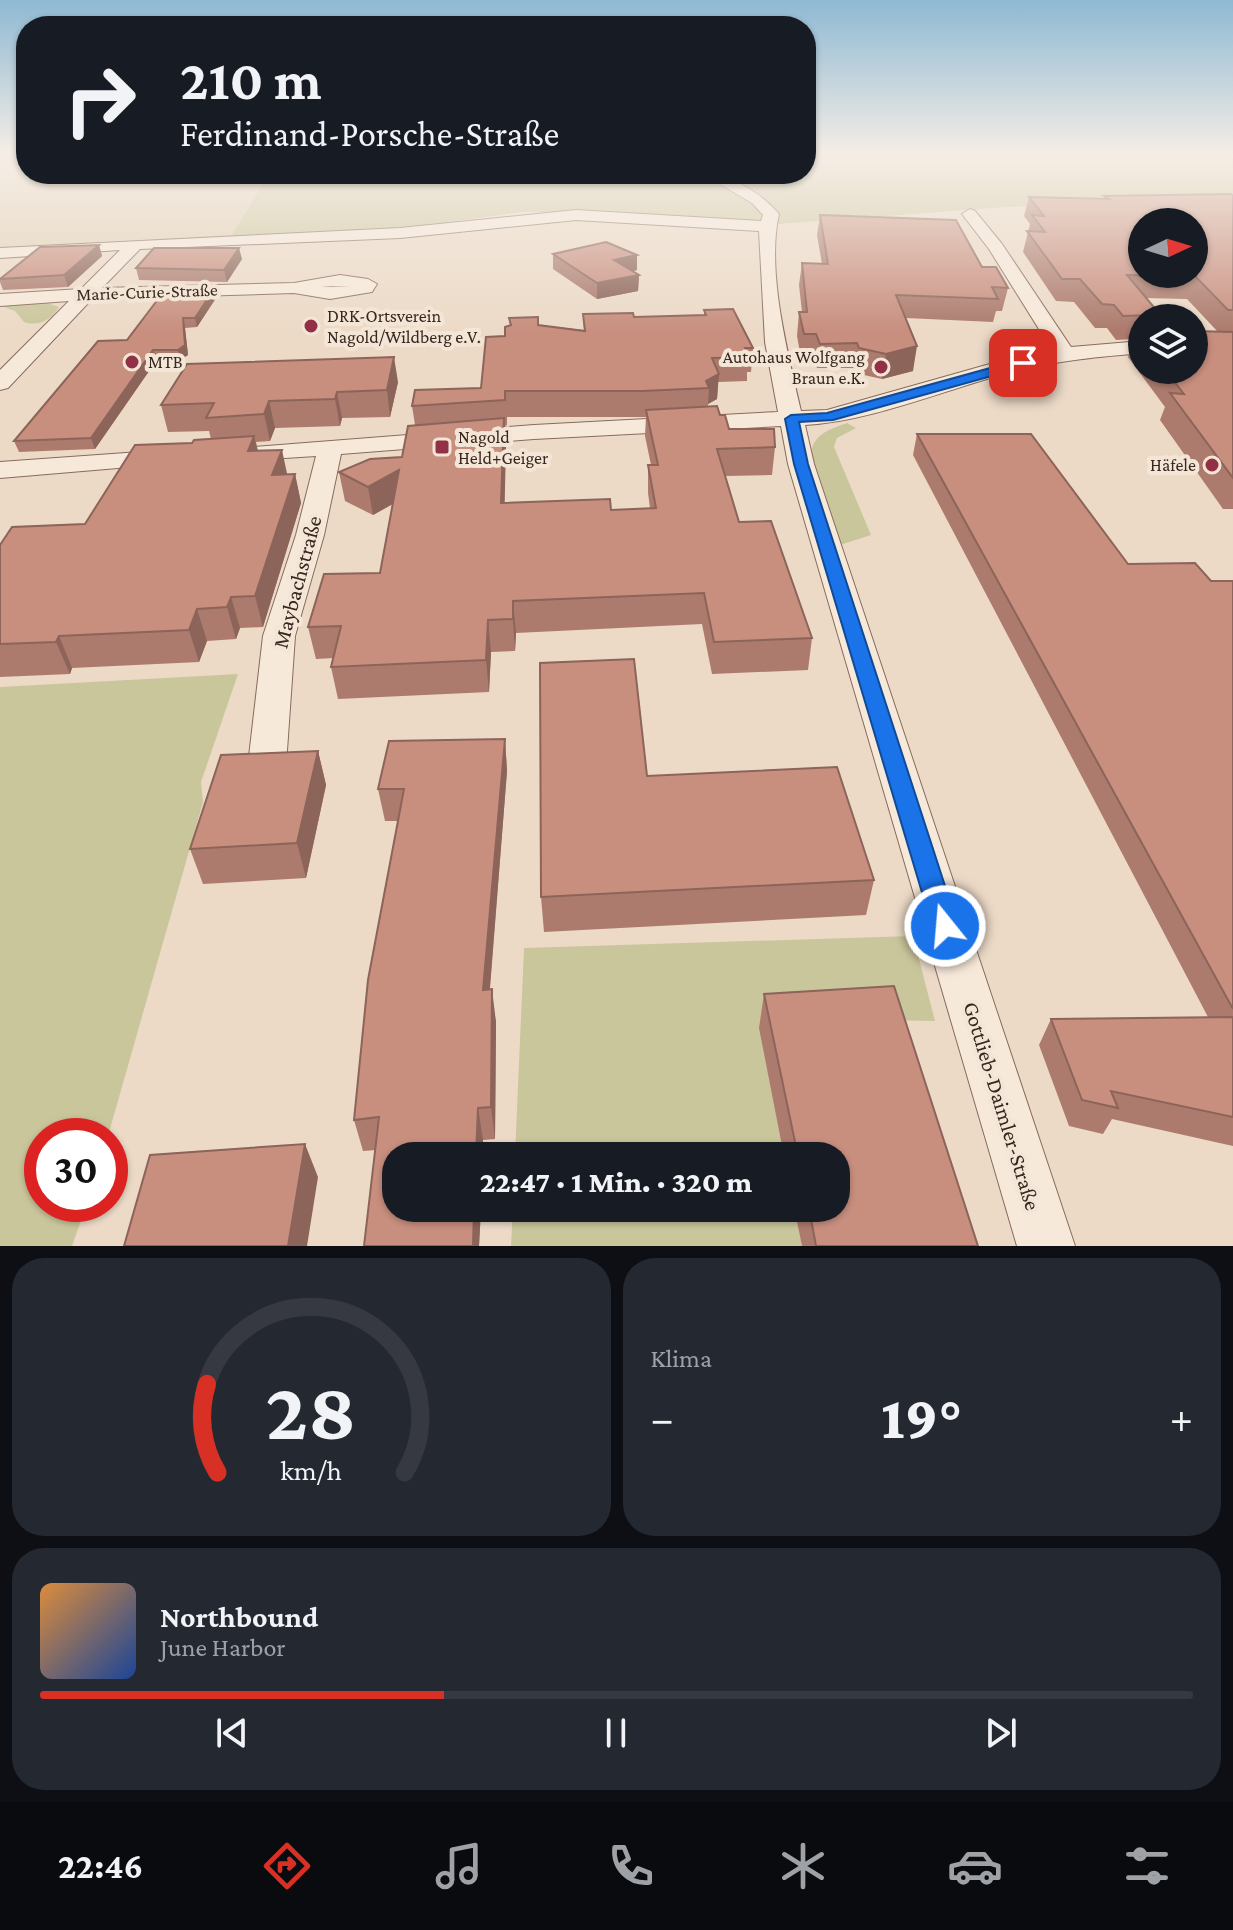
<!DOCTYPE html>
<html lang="de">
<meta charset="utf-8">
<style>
:root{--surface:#171b24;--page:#242831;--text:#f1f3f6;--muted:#9ea1a6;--line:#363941;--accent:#d93025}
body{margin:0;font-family:"Crimson Pro",serif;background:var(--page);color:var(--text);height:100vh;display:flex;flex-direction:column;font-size:30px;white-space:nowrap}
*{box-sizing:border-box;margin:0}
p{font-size:26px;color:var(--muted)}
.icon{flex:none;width:44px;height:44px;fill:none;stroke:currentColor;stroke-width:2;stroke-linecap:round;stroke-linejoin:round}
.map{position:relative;height:1246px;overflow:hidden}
.sheet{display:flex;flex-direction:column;gap:12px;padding:12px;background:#0d0f14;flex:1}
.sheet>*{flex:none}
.top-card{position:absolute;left:16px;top:16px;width:800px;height:168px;border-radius:32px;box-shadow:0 2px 6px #0004;background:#171b24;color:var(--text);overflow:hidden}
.needle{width:52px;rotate:86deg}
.buttons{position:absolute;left:1128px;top:208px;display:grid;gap:16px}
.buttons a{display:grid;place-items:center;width:80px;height:80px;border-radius:50%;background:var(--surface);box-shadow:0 2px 6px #0004;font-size:40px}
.speed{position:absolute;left:24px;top:1118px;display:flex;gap:16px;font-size:40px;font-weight:700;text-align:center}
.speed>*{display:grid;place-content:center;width:104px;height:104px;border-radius:50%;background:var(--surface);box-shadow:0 2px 6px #0004;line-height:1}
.speed .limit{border:12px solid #d22;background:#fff;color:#111}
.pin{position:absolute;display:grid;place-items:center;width:68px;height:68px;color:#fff;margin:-34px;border-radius:16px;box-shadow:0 4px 12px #0006}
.me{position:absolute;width:88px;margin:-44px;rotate:343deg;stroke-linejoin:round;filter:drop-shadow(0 0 6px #0008)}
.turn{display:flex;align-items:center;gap:28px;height:168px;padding:0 32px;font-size:36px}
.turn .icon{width:104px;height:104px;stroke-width:2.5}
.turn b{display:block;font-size:56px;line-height:68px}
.big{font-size:60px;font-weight:800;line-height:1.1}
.sheet .card{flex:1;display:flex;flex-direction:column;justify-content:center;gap:12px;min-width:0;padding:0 28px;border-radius:32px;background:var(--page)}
.sheet .dial{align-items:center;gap:0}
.dial svg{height:208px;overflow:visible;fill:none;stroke:var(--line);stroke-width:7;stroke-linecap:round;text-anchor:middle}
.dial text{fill:var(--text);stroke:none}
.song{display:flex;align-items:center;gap:24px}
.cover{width:96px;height:96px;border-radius:12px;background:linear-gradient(135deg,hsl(30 70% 55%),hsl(220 70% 35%))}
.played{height:8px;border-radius:4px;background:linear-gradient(90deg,var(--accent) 35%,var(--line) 35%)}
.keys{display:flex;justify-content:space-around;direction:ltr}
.heat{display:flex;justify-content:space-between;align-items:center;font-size:44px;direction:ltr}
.sheet .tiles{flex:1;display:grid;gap:12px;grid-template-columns:1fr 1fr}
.card:last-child{grid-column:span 2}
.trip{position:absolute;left:382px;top:1142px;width:468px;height:80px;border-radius:32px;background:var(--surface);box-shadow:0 2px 6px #0004;font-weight:800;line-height:80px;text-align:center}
.menu{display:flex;height:128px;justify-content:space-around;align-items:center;background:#090b0e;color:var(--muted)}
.menu .icon{width:56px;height:56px}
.menu .on{color:var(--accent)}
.menu b{font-size:36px;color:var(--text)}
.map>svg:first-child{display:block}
.farmland{fill:#e1d1b5}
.green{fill:#cac69c}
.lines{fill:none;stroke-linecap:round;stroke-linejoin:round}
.minor-casing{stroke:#876b5d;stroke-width:2}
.minor{fill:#f7e9da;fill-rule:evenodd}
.wall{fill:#ac7b6d;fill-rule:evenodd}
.shaded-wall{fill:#8c6459}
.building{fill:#c88f7f;stroke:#8c6459;stroke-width:2;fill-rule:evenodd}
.route{fill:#1a73e8;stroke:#114b97;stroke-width:2}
.poi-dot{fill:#923145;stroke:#f4e6d6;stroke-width:3}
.labels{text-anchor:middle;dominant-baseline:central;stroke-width:8;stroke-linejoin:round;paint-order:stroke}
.far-street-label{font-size:18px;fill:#382720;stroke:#f4e6d6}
.far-poi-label{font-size:18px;fill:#382720;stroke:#f4e6d6;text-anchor:start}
.street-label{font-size:22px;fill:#382720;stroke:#f4e6d6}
</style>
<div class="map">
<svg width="1233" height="1246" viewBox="0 0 1233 1246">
<rect width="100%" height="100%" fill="#ecdac7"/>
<path class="farmland" d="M0,157H26V174H269L233,236L0,248Z"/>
<g class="green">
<path d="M806,157H1233V201L1006,207L778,224H718L631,213L523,212L371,232L0,248L232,235L269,174H806Z"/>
<path d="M45,302L59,307C51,320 39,327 24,322L15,311L1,306Z"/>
<path d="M847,423L856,428L837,438L834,447L871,535L837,546C832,529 808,461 812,448C817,432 834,428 847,423Z"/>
<path d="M238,674L201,782L203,802L108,1136H42V1204H87L72,1246H0V687Z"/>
<path d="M913,936L935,1021L884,1020L784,1156H515L524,948Z"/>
<path d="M513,1208H794L802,1246H511Z"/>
</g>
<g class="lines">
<defs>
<g id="minor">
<path d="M703,174C731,174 761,193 779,214C766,270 788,354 801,411L827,410L997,362L1052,350L989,249L962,214L970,209L975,211L1002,244L1071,347L1142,341V353C1097,357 1052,361 1008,373C944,390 869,422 805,425L814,464L1075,1246H1017L788,464L781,426L534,439L341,454L324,535L295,636L286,765L280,775L267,778L254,775L248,765L263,636L296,535L316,456L239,461L230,459L227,454L230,449L534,425L778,412L765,342L759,231L576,220L400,238L140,249L102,288L294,283L340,275L368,279L377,284L372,292L330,299L294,293L92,299L8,388L0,390V370L69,301L0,306V294L81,289L120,250L0,258V248L400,228L576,210L761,221L763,215L752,203ZM331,286H350L321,287Z"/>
<path d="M168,450L177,453L181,458L177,463L0,478V462Z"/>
</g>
</defs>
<use href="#minor" class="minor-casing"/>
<use href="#minor" class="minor"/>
</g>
<g class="wall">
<path d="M1104,196H1233V509H1223L1160,420L1165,407L1128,357L1134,339L1116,340L1107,328H1095L1074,302L1056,301L1023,252L1030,224L1024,216L1029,197L1104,199ZM1146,298L1187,299L1218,332L1194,370H1142V318H1163Z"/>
<path d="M820,215L982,267L1008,288L1002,311H996L993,322L906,318L913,371L882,379L855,373L854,368H817L813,359L801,358L797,336L799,312H802L799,285L802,263L822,264L817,235Z"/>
<path d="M99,245L102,256L68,287L3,290L0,282V278Z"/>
<path d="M553,254L637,270L632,271L639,275L638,291L597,299L553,269Z"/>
<path d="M242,259L227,282L139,280L136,268Z"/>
<path d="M216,298L197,327L185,328L188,355L180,360L156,361L95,449L19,452L14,441L127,340Z"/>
<path d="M704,310L753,348L751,372H747V381L718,382L717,399L708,404V406L720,415L729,429L775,447L772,475L725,476L739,522L812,638L808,670L712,674L702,624L516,633L515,651L491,652L489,692L338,699L331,667L334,658L316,659L308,627L380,573L393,504L373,515L345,501L339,472L402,457L415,425L412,406L481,388L510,325L509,318L538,325L584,330L583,314L634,317L704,315ZM507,417H646L645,436L651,465H648V493L650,508L611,510L504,503L506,444L505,426L507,425Z"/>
<path d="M398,382L390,417L342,418L340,426L275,428L270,441L256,442L258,451L287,474H295L301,503L263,627L240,628L236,639L207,641L199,662L72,668L70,674L0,677V545L85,524L192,443L211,439L209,431L168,432L161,405Z"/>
<path d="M917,434L1128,564L1211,581H1233V1146L1112,1119L1103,1134L1069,1126L1039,1045L1051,1019L1208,1017L913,455Z"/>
<path d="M505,739L507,771L490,989L496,1022L495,1139L483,1140L482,1156H396L481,1208L479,1246H364L376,1150L363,1151L354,1120L398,821H385L378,789Z"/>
<path d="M318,751L326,785L306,878L203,884L190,849Z"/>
<path d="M647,776L874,880L866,915L544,932L541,897Z"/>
<path d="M764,994L978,1246H802L794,1208H836V1156H784L759,1028Z"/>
</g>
<g class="shaded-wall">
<path d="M99,245L102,256L68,287L64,275Z"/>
<path d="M239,248L242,259L227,282L224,270Z"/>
<path d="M637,255V270L614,276V260Z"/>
<path d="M639,275L638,291L597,299V283Z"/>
<path d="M214,289L216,298L197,327L195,318Z"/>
<path d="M183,318L185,328L188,355L180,360L178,350Z"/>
<path d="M917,346L913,371L882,379L886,354Z"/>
<path d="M153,350L156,361L95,449L91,438Z"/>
<path d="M394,357L398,382L390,417L387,390Z"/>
<path d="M719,374L717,399L708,404L709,388L706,381Z"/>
<path d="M337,392L342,418L340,426L335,399Z"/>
<path d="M269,401L275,428L270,441L264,414Z"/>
<path d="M504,418L506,444L504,532L501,503Z"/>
<path d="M254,436L261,464L248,451Z"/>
<path d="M282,450L288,478L272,475Z"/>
<path d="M399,470L403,498L373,515L368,487Z"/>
<path d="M295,474L301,503L263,627L255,596Z"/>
<path d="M231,597L240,628L236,639L227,607Z"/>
<path d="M513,601L516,633L515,651L513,619Z"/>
<path d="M197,609L207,641L199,662L189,630Z"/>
<path d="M488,620L491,652L489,692L486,660Z"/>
<path d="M59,636L72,668L70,674L56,642Z"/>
<path d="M505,739L507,771L487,1022L483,990Z"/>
<path d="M318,751L326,785L306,878L297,843Z"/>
<path d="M492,989L496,1022L495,1139L491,1107Z"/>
<path d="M478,1108L483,1140L482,1156H476Z"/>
<path d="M305,1144L318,1177L307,1246H288Z"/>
<path d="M474,1208H481L479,1246H473Z"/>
</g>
<g class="building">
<path d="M1231,194L1233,196V310H1228L1195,276L1127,275L1163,318H1152V315L1123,316L1114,305L1102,304L1080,279H1062L1027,231L1045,232L1032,215L1044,216L1029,197L1109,199L1104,196ZM1142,222H1194V274H1142Z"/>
<path d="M820,215L956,220L982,267H996L1008,288L992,287L998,299L896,295L917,346L886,354L859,348L857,343L820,344L816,334H804L799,312H807L802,263L828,264Z"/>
<path d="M606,242L637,255L614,260L639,275L597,283L553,254Z"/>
<path d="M99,245L64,275L0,279L40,247Z"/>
<path d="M154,248H239L224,270L136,268Z"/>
<path d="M214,289L195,318H183L185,345L178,350H153L91,438L14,441L98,341L127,340L165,290Z"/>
<path d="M733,309L753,348H745L749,357L712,358L719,374L706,381L709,388L642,391H505V400L412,406L415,390L481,388L486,337L505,336V327L511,325L509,318L538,317V325L585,331L583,314L633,313L634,317L706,315L704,310Z"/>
<path d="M1194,331L1233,332V478L1170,393L1184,394L1165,370H1194Z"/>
<path d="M1142,332V340L1136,333Z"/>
<path d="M394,357L387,390L337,392L335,399L269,401L264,414L206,418L214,403L161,405L187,364Z"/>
<path d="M717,406L720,415H725L729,429H774L775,447L717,449L739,522L771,521L812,638L714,642L704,593L513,601V619L488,620L486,660L331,667L341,626L308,627L324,574L380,573L399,470L368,487L339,472L370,459L402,457L408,426L504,418L501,503L610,499L611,510L656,508L648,465H658L646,410Z"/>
<path d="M917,434H1031L1128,564L1195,563L1211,581H1233V1009Z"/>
<path d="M254,436L248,451L282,450L272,475L295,474L255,596L231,597L227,607L197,609L189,630L59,636L56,642L0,644V545L12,527L85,524L135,445L192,443L194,440Z"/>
<path d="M634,659L647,776L837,767L874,880L541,897L540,663Z"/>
<path d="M505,739L483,990L492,989L491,1107L478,1108L476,1156H396V1208H474L473,1246H364L379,1117L354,1120L368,980L404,789H378L389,741Z"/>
<path d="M318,751L297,843L190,849L221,755Z"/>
<path d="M894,986L978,1246H816L809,1208H836V1156H798L764,994Z"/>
<path d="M1233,1017V1117L1111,1091L1118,1108L1082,1100L1051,1019Z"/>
<path d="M305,1144L288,1246H124L150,1155Z"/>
</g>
<linearGradient id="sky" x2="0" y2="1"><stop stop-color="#8eb9d3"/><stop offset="0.47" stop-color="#f6eee6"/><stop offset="1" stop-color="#f6eee6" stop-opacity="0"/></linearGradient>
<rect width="1233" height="331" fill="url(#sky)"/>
<path class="route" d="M1023,359L1029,363L1028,366L833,420L799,422L808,464L958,926L954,934L945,937L936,934L932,926L794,464L785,419L791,415L827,413Z"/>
<g class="poi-dot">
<circle cx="311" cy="326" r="8"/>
<circle cx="132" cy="362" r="8"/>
<circle cx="881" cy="367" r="8"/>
<rect x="434" y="439" width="16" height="16" rx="4"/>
<circle cx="1212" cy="465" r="8"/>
</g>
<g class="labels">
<g class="far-street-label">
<text transform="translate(147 292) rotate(-2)">Marie-Curie-Straße</text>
</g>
<g class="far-poi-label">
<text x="327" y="316">DRK-Ortsverein<tspan x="327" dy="21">Nagold/Wildberg e.V.</tspan></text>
<text x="865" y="357" text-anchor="end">Autohaus Wolfgang<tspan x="865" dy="21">Braun e.K.</tspan></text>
<text x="148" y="362">MTB</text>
<text x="458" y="437">Nagold<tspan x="458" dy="21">Held+Geiger</tspan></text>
<text x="1196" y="465" text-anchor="end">Häfele</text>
</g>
<g class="street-label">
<text transform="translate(297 582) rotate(-75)">Maybachstraße</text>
<text transform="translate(1002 1106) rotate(73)">Gottlieb-Daimler-Straße</text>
</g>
</g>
</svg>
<div class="buttons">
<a><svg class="needle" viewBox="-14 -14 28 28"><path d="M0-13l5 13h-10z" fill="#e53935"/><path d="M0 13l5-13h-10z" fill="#9ea1a6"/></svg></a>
<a><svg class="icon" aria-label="layers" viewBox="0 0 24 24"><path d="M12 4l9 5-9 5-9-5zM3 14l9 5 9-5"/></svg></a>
</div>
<div class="speed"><div class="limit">30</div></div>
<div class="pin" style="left:1023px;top:363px;background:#d93025"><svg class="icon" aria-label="arrive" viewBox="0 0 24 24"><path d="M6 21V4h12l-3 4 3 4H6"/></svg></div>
<svg class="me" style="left:945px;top:926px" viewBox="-20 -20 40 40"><circle r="17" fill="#1a73e8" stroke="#fff" stroke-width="3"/><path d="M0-11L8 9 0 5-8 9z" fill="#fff"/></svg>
<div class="trip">22:47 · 1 Min. · 320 m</div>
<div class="top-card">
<div class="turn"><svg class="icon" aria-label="right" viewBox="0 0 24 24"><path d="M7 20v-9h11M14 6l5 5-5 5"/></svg><div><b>210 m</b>Ferdinand-Porsche-Straße</div></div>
</div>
</div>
<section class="sheet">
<div class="tiles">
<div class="card dial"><svg viewBox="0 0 100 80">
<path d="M14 69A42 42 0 1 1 86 69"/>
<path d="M14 69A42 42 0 0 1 10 35" stroke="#d93025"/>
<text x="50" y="56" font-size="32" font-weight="700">28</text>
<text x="50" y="72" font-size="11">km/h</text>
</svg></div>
<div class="card"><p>Klima</p>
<div class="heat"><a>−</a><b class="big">19°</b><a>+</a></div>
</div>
<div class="card">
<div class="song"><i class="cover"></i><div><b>Northbound</b><p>June Harbor</p></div></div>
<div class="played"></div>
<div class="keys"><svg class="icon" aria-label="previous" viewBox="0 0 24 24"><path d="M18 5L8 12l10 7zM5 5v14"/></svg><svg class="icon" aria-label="pause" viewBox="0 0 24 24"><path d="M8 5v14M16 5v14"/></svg><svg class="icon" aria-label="next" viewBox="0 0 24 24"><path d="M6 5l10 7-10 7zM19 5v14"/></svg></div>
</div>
</div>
</section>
<nav class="menu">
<b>22:46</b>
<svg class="icon on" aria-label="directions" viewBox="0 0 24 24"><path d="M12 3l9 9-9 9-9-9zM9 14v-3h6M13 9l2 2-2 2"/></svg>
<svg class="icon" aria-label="music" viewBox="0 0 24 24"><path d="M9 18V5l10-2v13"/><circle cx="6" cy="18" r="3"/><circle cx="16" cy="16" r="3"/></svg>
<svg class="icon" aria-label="phone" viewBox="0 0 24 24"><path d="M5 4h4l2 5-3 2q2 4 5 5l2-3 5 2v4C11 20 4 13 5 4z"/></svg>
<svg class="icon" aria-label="climate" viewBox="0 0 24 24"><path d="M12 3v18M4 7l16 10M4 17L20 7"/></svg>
<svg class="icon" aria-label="car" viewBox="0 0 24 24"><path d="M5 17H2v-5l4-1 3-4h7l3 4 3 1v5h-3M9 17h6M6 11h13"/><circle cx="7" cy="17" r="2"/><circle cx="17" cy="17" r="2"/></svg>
<svg class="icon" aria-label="filters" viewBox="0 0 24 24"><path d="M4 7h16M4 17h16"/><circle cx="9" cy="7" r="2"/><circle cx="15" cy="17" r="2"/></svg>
</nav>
